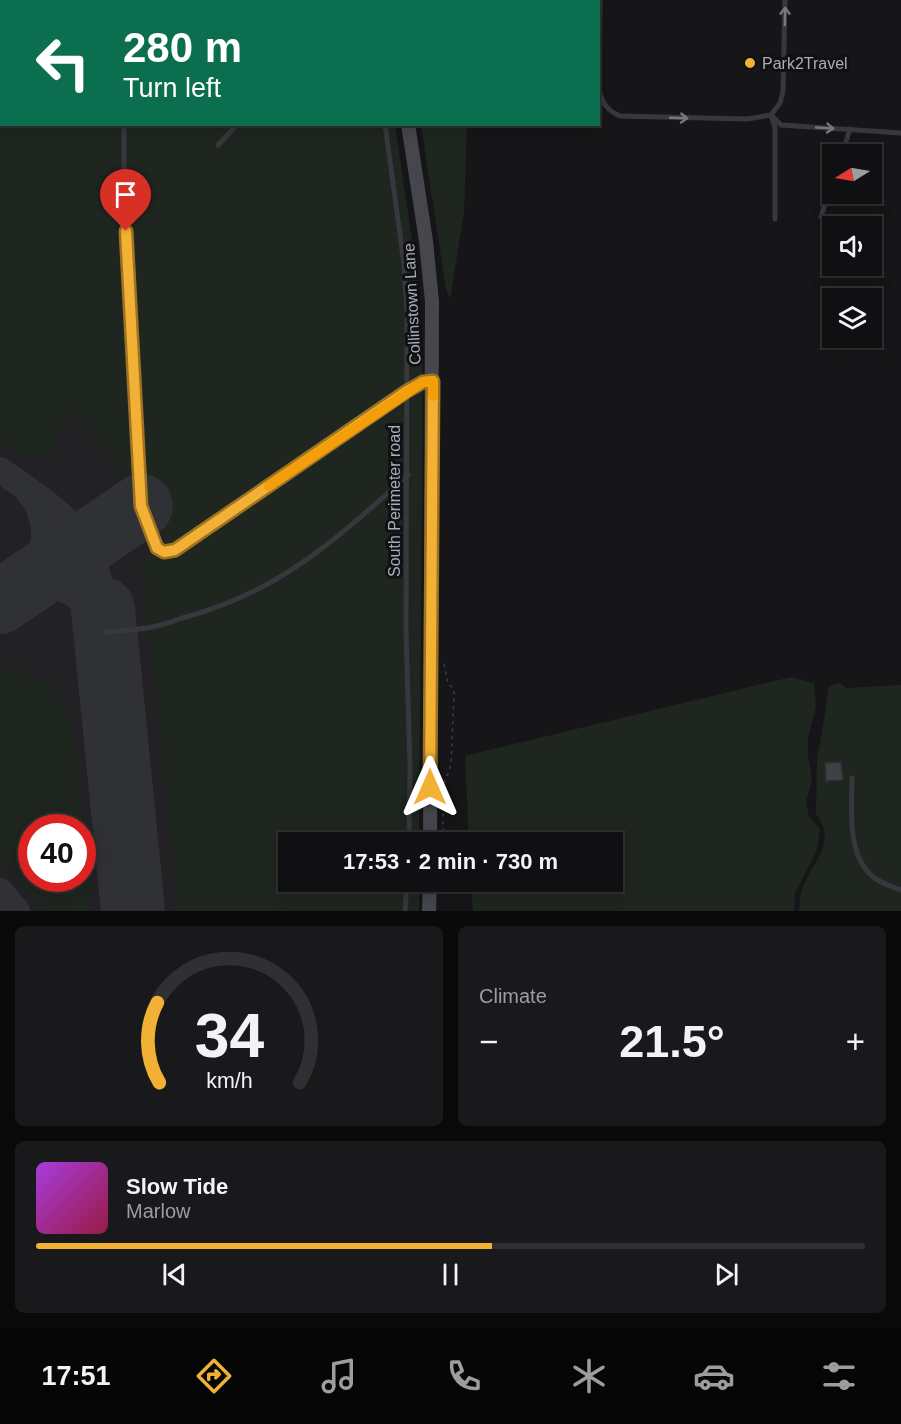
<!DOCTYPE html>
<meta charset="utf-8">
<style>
:root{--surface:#101012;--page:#19191b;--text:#f1f3f6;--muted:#9c9d9f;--line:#303032;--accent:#f2b134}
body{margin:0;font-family:Helvetica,sans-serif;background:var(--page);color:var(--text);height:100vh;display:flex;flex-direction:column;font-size:22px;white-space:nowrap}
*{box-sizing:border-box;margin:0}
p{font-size:20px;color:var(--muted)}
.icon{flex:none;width:33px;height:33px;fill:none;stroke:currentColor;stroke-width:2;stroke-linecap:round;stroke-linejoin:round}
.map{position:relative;height:911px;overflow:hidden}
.side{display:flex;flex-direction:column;gap:15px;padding:15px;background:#09090a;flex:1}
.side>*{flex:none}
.top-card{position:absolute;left:0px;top:0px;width:600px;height:126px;box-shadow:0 3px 15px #0003,0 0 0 2px var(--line);background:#0b6e4f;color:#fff;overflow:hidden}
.needle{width:39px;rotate:259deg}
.fabs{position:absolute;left:822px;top:144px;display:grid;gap:12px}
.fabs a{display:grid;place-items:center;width:60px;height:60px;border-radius:0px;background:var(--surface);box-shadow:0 3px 15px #0003,0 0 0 2px var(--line);font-size:30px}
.speed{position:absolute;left:18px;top:814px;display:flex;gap:12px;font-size:30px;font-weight:700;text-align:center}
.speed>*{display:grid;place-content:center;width:78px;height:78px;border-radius:50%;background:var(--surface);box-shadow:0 3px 15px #0003,0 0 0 2px var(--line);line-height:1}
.speed .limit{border:9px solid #d22;background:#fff;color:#111}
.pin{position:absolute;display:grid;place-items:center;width:51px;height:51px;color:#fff;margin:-62px -26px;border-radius:50% 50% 50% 0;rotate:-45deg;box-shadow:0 0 6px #0007}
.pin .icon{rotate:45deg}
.me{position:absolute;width:66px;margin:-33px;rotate:0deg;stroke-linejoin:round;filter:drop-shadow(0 0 4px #0008)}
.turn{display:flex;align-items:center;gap:21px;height:126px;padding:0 24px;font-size:27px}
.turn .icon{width:78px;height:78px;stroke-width:2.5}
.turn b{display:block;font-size:42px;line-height:51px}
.big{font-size:45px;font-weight:700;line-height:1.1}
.side .tile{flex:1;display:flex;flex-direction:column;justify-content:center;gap:9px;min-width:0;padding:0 21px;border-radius:9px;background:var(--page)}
.side .dial{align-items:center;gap:0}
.dial svg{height:156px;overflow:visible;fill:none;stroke:var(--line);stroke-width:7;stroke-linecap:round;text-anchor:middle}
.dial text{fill:var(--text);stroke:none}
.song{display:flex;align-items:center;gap:18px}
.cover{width:72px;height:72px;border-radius:9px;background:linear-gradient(135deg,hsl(280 70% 55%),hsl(340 70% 35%))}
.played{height:6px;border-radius:3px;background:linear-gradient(90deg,var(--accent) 55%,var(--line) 55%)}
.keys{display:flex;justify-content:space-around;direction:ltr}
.heat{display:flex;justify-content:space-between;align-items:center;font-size:33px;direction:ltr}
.side .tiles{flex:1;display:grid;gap:15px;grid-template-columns:1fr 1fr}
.tile:last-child{grid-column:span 2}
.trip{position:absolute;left:278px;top:832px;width:345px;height:60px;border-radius:0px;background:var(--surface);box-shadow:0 3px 15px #0003,0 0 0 2px var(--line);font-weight:700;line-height:60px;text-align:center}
.tab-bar{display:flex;height:96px;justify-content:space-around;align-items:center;background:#060607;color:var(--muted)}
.tab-bar .icon{width:42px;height:42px}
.tab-bar .on{color:var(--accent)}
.tab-bar b{font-size:27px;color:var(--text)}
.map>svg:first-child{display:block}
.built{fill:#222225;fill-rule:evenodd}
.green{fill:#1e261f;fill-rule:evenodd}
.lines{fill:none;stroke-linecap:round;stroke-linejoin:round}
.taxiway{stroke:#303135;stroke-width:26}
.runway{stroke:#303135;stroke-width:64}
.building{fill:#404145;stroke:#303034;stroke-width:1.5}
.path{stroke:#3d3f44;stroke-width:1.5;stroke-dasharray:3 4.5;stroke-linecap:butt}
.lane{stroke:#37383d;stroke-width:5}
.secondary{stroke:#45474d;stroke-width:14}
.oneway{stroke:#757881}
.route-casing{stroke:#9d7322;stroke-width:15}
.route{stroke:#f2b134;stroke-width:10}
.slow{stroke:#f59e0b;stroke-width:10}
.poi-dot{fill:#f2b134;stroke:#111113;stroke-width:2}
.labels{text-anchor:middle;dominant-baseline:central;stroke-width:6;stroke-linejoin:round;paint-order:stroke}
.poi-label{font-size:16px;fill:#a8adb8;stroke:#111113;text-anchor:start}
.street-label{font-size:16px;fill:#a8adb8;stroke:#111113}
</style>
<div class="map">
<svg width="901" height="911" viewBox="0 0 901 911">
<rect width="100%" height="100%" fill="#161618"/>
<path class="built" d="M0,0H376L377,1L2,2V124L395,125L418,282L419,843H288V882H419V911H0ZM32,828H82V879H32Z"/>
<g class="green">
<path d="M0,0H376L377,1L2,2V124L395,125L418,282L423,382L419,843H288V882H419V911H178L143,560L168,542L78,413L49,432L59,446C29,466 28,461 0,441Z"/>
<path d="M421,125H467L464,213L450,299L446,289Z"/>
<path d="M5,668L23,671L41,680L58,694L68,711L74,734L91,909L87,911H44L0,857V669ZM32,828H82V879H32Z"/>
<path d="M791,677L814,683L816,707L808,737V756L812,780L806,802L809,817L820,830L817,850L795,893L794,911H473L471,882H612V843H469L465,756Z"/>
<path d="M840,683L846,688L901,685V911H799C800,905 799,898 801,892C809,865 840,843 816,814L817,757L821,739L829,686Z"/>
</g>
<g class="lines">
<g class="taxiway">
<path d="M0,470C39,498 84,522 97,572C100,584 101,597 103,609"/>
<path d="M13,593C59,575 86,594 106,636"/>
<path d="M0,600C9,594 19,588 26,580C49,555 50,519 29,493"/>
<path d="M0,891L17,911"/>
</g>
<g class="runway">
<path d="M0,602L141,506"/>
<path d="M103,609L133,911"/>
</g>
</g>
<path class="building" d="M841,762L843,780L826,781L825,763Z"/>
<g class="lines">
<g class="path">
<path d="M442,790L451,765L454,694L453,688L448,684L444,664"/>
<path d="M443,806V833"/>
</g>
<g class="lane">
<path d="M124,0V2"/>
<path d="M367,0V2"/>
<path d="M600,0L599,91C603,104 608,111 620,116L747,119L771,115L780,103L783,91L785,0"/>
<path d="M0,62H2"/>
<path d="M771,115L781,125L901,133"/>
<path d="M771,116L775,127V219"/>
<path d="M124,124V208L141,506L157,548L164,552L175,550L407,391L423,382L431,381"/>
<path d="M385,124L404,264L407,311L406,632L410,766L409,843"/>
<path d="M218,145L238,124"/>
<path d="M842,154L850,129"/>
<path d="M821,217L832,182"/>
<path d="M105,632C119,631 133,630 147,628C160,626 173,621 186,617C279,592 338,538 408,475"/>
<path d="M852,778C852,808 847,848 868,872C877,882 890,886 901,890"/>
<path d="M405,911L407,882"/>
</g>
<g class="secondary">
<path d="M390,0V2"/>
<path d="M408,124L426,241L432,302L430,843"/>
<path d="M429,911L430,882"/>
</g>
</g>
<defs><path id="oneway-shaft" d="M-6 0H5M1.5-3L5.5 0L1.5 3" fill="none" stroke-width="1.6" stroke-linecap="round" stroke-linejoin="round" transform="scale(1.5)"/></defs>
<g class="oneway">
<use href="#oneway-shaft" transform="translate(785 16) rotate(-89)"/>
<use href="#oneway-shaft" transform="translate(679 118) rotate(2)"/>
<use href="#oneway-shaft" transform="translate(825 128) rotate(3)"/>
</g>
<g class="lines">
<defs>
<path id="route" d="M126,231L141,506L157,548L164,552L175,550L407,391L423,382L433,381L430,787"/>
</defs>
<use href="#route" class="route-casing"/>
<use href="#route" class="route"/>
<path class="slow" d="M269,486L423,382L433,381V396"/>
</g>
<circle class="poi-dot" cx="750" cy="63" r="6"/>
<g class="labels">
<g class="poi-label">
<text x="762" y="63">Park2Travel</text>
</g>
<g class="street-label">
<text transform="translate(412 304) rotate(-93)">Collinstown Lane</text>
<text transform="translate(394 501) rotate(-90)">South Perimeter road</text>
</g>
</g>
</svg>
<div class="fabs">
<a><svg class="needle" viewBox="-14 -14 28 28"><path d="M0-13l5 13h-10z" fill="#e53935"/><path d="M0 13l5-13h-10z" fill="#9c9d9f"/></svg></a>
<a><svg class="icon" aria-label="sound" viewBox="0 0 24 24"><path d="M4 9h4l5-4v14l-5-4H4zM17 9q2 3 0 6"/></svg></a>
<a><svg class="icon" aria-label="layers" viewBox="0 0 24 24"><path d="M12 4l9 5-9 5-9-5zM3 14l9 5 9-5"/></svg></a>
</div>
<div class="speed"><div class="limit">40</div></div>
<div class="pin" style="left:126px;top:231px;background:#d93025"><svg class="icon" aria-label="arrive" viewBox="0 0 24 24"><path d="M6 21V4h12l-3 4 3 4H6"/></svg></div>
<svg class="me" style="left:430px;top:787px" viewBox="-20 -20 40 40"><path d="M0-17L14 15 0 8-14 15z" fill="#f2b134" stroke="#fff" stroke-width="4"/></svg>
<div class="trip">17:53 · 2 min · 730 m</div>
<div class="top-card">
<div class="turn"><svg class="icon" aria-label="left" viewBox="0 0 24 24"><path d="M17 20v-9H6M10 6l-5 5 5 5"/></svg><div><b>280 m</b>Turn left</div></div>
</div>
</div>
<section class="side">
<div class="tiles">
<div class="tile dial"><svg viewBox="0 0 100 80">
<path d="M14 69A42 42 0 1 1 86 69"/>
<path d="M14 69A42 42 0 0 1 13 28" stroke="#f2b134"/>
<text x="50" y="56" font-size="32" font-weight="700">34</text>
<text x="50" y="72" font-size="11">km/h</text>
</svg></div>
<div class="tile"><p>Climate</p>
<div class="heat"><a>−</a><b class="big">21.5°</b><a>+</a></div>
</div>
<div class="tile">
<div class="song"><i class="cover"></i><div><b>Slow Tide</b><p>Marlow</p></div></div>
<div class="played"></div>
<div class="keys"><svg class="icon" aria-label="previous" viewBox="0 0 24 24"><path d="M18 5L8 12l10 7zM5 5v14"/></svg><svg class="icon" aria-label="pause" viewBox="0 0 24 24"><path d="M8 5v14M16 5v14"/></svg><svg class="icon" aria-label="next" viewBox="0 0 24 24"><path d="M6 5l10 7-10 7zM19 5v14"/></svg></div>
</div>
</div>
</section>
<nav class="tab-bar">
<b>17:51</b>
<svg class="icon on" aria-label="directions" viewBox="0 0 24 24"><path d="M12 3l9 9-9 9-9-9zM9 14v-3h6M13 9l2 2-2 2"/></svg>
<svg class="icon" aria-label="music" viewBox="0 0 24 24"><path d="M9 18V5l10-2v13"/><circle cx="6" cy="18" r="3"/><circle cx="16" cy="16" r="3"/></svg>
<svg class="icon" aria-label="phone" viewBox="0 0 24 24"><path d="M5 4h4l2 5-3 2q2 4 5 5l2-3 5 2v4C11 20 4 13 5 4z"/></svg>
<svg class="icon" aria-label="climate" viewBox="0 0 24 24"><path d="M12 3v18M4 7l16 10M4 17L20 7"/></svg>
<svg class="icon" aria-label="car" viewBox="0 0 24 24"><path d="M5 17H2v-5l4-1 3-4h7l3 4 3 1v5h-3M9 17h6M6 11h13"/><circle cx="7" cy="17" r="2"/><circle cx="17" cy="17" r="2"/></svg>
<svg class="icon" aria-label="filters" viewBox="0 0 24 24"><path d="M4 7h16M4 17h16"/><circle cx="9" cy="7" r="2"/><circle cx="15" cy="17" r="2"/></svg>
</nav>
